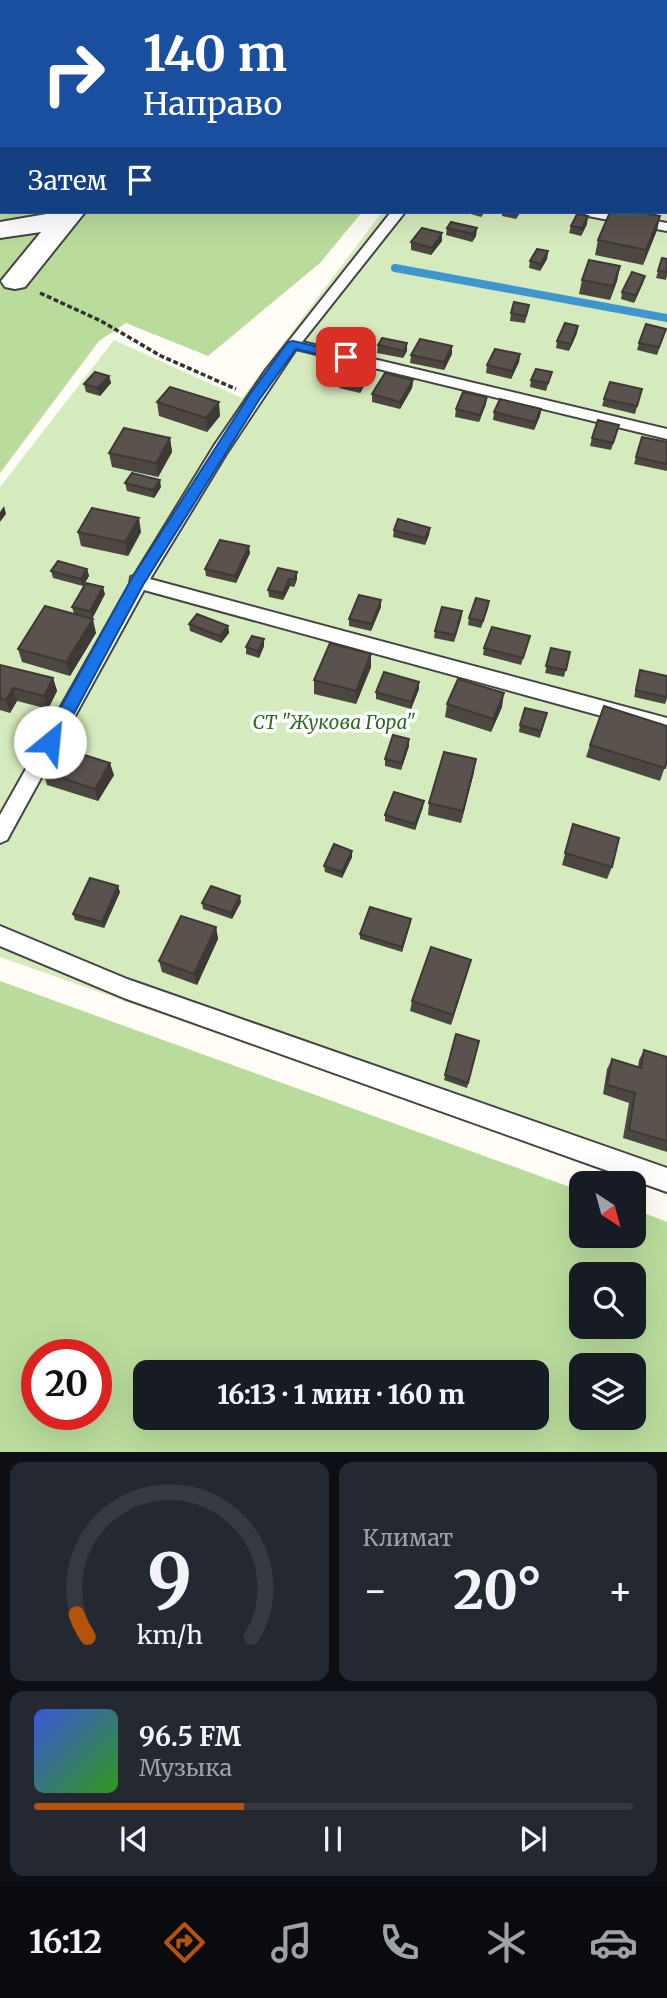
<!DOCTYPE html>
<html lang="ru">
<meta charset="utf-8">
<style>
:root{--surface:#171b24;--page:#242831;--text:#f1f3f6;--muted:#9ea1a6;--line:#363941;--accent:#b45309}
body{margin:0;font-family:Merriweather,serif;background:var(--page);color:var(--text);height:100vh;display:flex;flex-direction:column;font-size:26px;white-space:nowrap}
*{box-sizing:border-box;margin:0}
p{font-size:23px;color:var(--muted)}
.icon{flex:none;width:38px;height:38px;fill:none;stroke:currentColor;stroke-width:2;stroke-linecap:round;stroke-linejoin:round}
.map{position:relative;height:1452px;overflow:hidden}
.details{display:flex;flex-direction:column;gap:10px;padding:10px;background:#0d0f14;flex:1}
.details>*{flex:none}
.banner{position:absolute;left:0px;top:0px;width:668px;height:214px;box-shadow:0 7px 28px #0002;background:#1a4fa0;color:#fff;overflow:hidden}
.needle{width:46px;rotate:144deg}
.buttons{position:absolute;left:569px;top:1171px;display:grid;gap:14px}
.buttons a{display:grid;place-items:center;width:77px;height:77px;border-radius:14px;background:var(--surface);box-shadow:0 7px 28px #0002;font-size:35px}
.speed{position:absolute;left:21px;top:1339px;display:flex;gap:14px;font-size:35px;font-weight:700;text-align:center}
.speed>*{display:grid;place-content:center;width:91px;height:91px;border-radius:50%;background:var(--surface);box-shadow:0 7px 28px #0002;line-height:1}
.speed .limit{border:10px solid #d22;background:#fff;color:#111}
.pin{position:absolute;display:grid;place-items:center;width:60px;height:60px;color:#fff;margin:-30px;border-radius:14px;box-shadow:0 4px 10px #0006}
.me{position:absolute;width:77px;margin:-38px;rotate:28deg;stroke-linejoin:round;filter:drop-shadow(0 0 5px #0008)}
.turn{display:flex;align-items:center;gap:24px;height:147px;padding:0 28px;font-size:32px}
.turn .icon{width:91px;height:91px;stroke-width:2.5}
.turn b{display:block;font-size:49px;line-height:60px}
.then{display:flex;align-items:center;height:66px;padding:0 28px;background:#0003;gap:14px;font-size:26px}
.big{font-size:52px;font-weight:800;line-height:1.1}
.details .widget{flex:1;display:flex;flex-direction:column;justify-content:center;gap:10px;min-width:0;padding:0 24px;border-radius:14px;background:var(--page)}
.details .dial{align-items:center;gap:0}
.dial svg{height:182px;overflow:visible;fill:none;stroke:var(--line);stroke-width:7;stroke-linecap:round;text-anchor:middle}
.dial text{fill:var(--text);stroke:none}
.song{display:flex;align-items:center;gap:21px}
.cover{width:84px;height:84px;border-radius:10px;background:linear-gradient(135deg,hsl(230 70% 55%),hsl(110 70% 35%))}
.played{height:7px;border-radius:4px;background:linear-gradient(90deg,var(--accent) 35%,var(--line) 35%)}
.keys{display:flex;justify-content:space-around;direction:ltr}
.heat{display:flex;justify-content:space-between;align-items:center;font-size:38px;direction:ltr}
.details .tiles{flex:1;display:grid;gap:10px;grid-template-columns:1fr 1fr}
.widget:last-child{grid-column:span 2}
.trip{position:absolute;left:133px;top:1360px;width:416px;height:70px;border-radius:14px;background:var(--surface);box-shadow:0 7px 28px #0002;font-weight:800;line-height:70px;text-align:center}
.tab-bar{display:flex;height:112px;justify-content:space-around;align-items:center;background:#090b0e;color:var(--muted)}
.tab-bar .icon{width:49px;height:49px}
.tab-bar .current{color:var(--accent)}
.tab-bar b{font-size:32px;color:var(--text)}
.map>svg:first-child{display:block}
.green{fill:#d5ebbd}
.forest{fill:#b9dc9c;fill-rule:evenodd}
.lines{fill:none;stroke-linecap:round;stroke-linejoin:round}
.stream{stroke:#3f96cf;stroke-width:8}
.lane-casing{stroke:#444;stroke-width:4}
.street-casing{stroke:#444;stroke-width:4}
.path{stroke:#333;stroke-width:3.5;stroke-dasharray:5 2.5;stroke-linecap:butt}
.lane{fill:#fff;fill-rule:evenodd}
.street{fill:#fff;fill-rule:evenodd}
.wall{fill:#4d4742}
.shaded-wall{fill:#3f3936}
.building{fill:#5a524d;stroke:#3f3936;stroke-width:2}
.route{fill:#1a73e8;stroke:#114b97;stroke-width:2}
.labels{text-anchor:middle;dominant-baseline:central;stroke-width:7;stroke-linejoin:round;paint-order:stroke}
.park-label{font-size:19px;font-style:italic;fill:#2f6b1f;stroke:#fff}
</style>
<div class="map">
<svg width="667" height="1452" viewBox="0 0 667 1452">
<rect width="100%" height="100%" fill="#fffdf5"/>
<path class="green" d="M667,57V1193L0,957V487L114,340L242,398L382,212H667Z"/>
<g class="forest">
<path d="M0,0H667V54V2H2V212H362L320,263L208,356L126,323L99,341L0,473Z"/>
<path d="M0,981L581,1191V1236H634V1209L667,1222V1452H0ZM581,1274H634V1326H581ZM37,1354H96V1414H37ZM581,1365H634V1418H581ZM145,1372H537V1418H145Z"/>
</g>
<g class="lines">
<path class="stream" d="M395,268L667,318"/>
<defs>
<g id="lane">
<path d="M391,212H405L302,342L667,429V439L296,349L226,454L150,579L667,718V734L144,590L7,840L0,843V815L130,584L131,577L134,576L214,446L266,370Z"/>
<path d="M582,212H608L667,223V231L588,216Z"/>
<path d="M0,926L127,979L667,1168V1192L124,998L0,946Z"/>
</g>
<g id="street">
<path d="M282,0H305L281,2Z"/>
<path d="M58,212H85L25,287L15,289L5,287L1,281L41,232L0,238V222Z"/>
</g>
</defs>
<use href="#lane" class="lane-casing"/>
<use href="#street" class="street-casing"/>
<path class="path" d="M40,293L101,321L161,356L236,389"/>
<use href="#lane" class="lane"/>
<use href="#street" class="street"/>
</g>
<g class="wall">
<path d="M464,212H485L481,217Z"/>
<path d="M502,212H521L516,219L502,216Z"/>
<path d="M660,216L657,230L643,265L595,255L598,240Z"/>
<path d="M451,222L476,236L472,242L446,235L447,228Z"/>
<path d="M587,224L581,236L569,233L571,226Z"/>
<path d="M442,233V241L431,255L411,250V242Z"/>
<path d="M548,251L547,259L540,271L529,268L530,261Z"/>
<path d="M667,259V276L666,280L656,278L658,271Z"/>
<path d="M620,266L617,281L610,300L579,294L582,280Z"/>
<path d="M643,283L634,303L621,299L622,292Z"/>
<path d="M529,305L525,323L510,321L511,313Z"/>
<path d="M577,333L569,351L556,348L557,341Z"/>
<path d="M664,336L657,355L637,350L639,343Z"/>
<path d="M378,345L407,351L403,358L377,353Z"/>
<path d="M452,354L444,370L410,363L411,355Z"/>
<path d="M520,354L519,362L511,379L486,373L487,365Z"/>
<path d="M552,372L546,391L530,387L531,380Z"/>
<path d="M109,376L111,383L100,396L86,392L84,384Z"/>
<path d="M369,377L360,393L339,388V381Z"/>
<path d="M413,380L412,388L400,409L372,402V394Z"/>
<path d="M642,389L635,414L602,406L604,399Z"/>
<path d="M157,402L220,416L207,432L159,416Z"/>
<path d="M486,404L479,422L455,417L456,409Z"/>
<path d="M541,409L540,416L534,430L493,420L494,412Z"/>
<path d="M617,432L611,450L590,446L592,438Z"/>
<path d="M642,437L667,442V471L634,464Z"/>
<path d="M170,438L172,452L158,477L112,467L109,453Z"/>
<path d="M125,483L161,487L154,498L127,491Z"/>
<path d="M430,528L429,535L425,545L393,537L394,530Z"/>
<path d="M78,532H141L128,556L81,546Z"/>
<path d="M250,553L236,583L206,576L205,569Z"/>
<path d="M278,568L297,579L294,587L290,586L283,600L269,597L268,590Z"/>
<path d="M87,569L89,576L83,586L53,578L51,571Z"/>
<path d="M105,594L92,619L81,616L96,633L70,676L22,662L18,649L74,614L72,607Z"/>
<path d="M381,600V607L371,631L349,626V619Z"/>
<path d="M489,601L488,608L481,628L468,625L469,618Z"/>
<path d="M462,611L461,619L454,642L434,638L435,631Z"/>
<path d="M189,624L228,626L229,633L221,643L190,631Z"/>
<path d="M530,636L521,665L483,655L484,648Z"/>
<path d="M264,646L259,658L246,654V647Z"/>
<path d="M551,648L570,652L564,677L545,673Z"/>
<path d="M0,665L53,678L57,691L48,709L17,701L10,713L0,710Z"/>
<path d="M371,667L356,704L314,694V680Z"/>
<path d="M640,670L667,676V699L665,704L634,697Z"/>
<path d="M419,682V689L411,709L376,699V692Z"/>
<path d="M447,704L502,707L491,732L445,717Z"/>
<path d="M547,713L540,738L519,732L520,725Z"/>
<path d="M409,739V746L401,770L385,766V759Z"/>
<path d="M590,745L667,761L660,781L586,757Z"/>
<path d="M43,772L114,775L98,801L47,785Z"/>
<path d="M474,772L461,823L428,815L429,803Z"/>
<path d="M423,807L415,830L385,821V815Z"/>
<path d="M573,824L612,867L607,879L562,865Z"/>
<path d="M352,851V857L342,878L325,872L324,866Z"/>
<path d="M120,892L104,928L75,920L73,914Z"/>
<path d="M241,902L232,919L203,909L202,903Z"/>
<path d="M411,919L410,925L402,952L360,939V934Z"/>
<path d="M216,927L218,939L197,985L162,972L159,961Z"/>
<path d="M471,960L468,971L451,1025L410,1011L412,1001Z"/>
<path d="M456,1034L479,1041L467,1088L444,1080Z"/>
<path d="M644,1050L667,1057V1152L623,1138L629,1103L603,1094L607,1069L612,1059L638,1067L639,1060Z"/>
</g>
<g class="shaded-wall">
<path d="M588,216L587,224L581,236L582,228Z"/>
<path d="M660,216L657,230L643,265L646,250Z"/>
<path d="M477,228L476,236L472,242L473,234Z"/>
<path d="M442,233V241L431,255L432,248Z"/>
<path d="M548,251L547,259L540,271L541,264Z"/>
<path d="M620,266L617,281L610,300L613,286Z"/>
<path d="M645,276L643,283L634,303L636,295Z"/>
<path d="M578,326L577,333L569,351L571,344Z"/>
<path d="M407,343V351L403,358L404,351Z"/>
<path d="M452,346V354L444,370V362Z"/>
<path d="M520,354L519,362L511,379L512,371Z"/>
<path d="M370,369L369,377L360,393V386Z"/>
<path d="M109,376L111,383L100,396L98,388Z"/>
<path d="M413,380L412,388L400,409V402Z"/>
<path d="M487,397L486,404L479,422L480,415Z"/>
<path d="M219,402L220,416L207,432L206,418Z"/>
<path d="M541,409L540,416L534,430L535,422Z"/>
<path d="M170,438L172,452L158,477L156,463Z"/>
<path d="M160,480L161,487L154,498L153,490Z"/>
<path d="M4,506L6,514L0,522V512Z"/>
<path d="M139,518L141,532L128,556L125,542Z"/>
<path d="M430,528L429,535L425,545V538Z"/>
<path d="M249,546L250,553L236,583L235,576Z"/>
<path d="M87,569L89,576L83,586L81,579Z"/>
<path d="M297,572V579L294,587V579Z"/>
<path d="M289,579L290,586L283,600V593Z"/>
<path d="M103,587L105,594L92,619L90,611Z"/>
<path d="M381,600V607L371,631L372,624Z"/>
<path d="M489,601L488,608L481,628L483,621Z"/>
<path d="M462,611L461,619L454,642L455,635Z"/>
<path d="M93,619L96,633L70,676L66,662Z"/>
<path d="M228,626L229,633L221,643L220,636Z"/>
<path d="M264,639V646L259,658L258,651Z"/>
<path d="M371,654V667L356,704V691Z"/>
<path d="M53,678L57,691L48,709L44,696Z"/>
<path d="M419,682V689L411,709V702Z"/>
<path d="M13,688L17,701L10,713L6,700Z"/>
<path d="M504,693L502,707L491,732L493,719Z"/>
<path d="M409,739V746L401,770L402,763Z"/>
<path d="M476,759L474,772L461,823L463,811Z"/>
<path d="M110,763L114,775L98,801L95,789Z"/>
<path d="M424,801L423,807L415,830V824Z"/>
<path d="M352,851V857L342,878V872Z"/>
<path d="M118,886L120,892L104,928L102,922Z"/>
<path d="M240,896L241,902L232,919L231,913Z"/>
<path d="M411,919L410,925L402,952V947Z"/>
<path d="M216,927L218,939L197,985L194,974Z"/>
<path d="M471,960L468,971L451,1025L453,1015Z"/>
</g>
<g class="building">
<path d="M610,212H639L660,216L646,250L598,240Z"/>
<path d="M577,214L588,216L582,228L571,226Z"/>
<path d="M451,222L477,228L473,234L447,228Z"/>
<path d="M422,228L442,233L432,248L411,242Z"/>
<path d="M537,249L548,251L541,264L530,261Z"/>
<path d="M662,258L667,259V272L658,271Z"/>
<path d="M589,260L620,266L613,286L582,280Z"/>
<path d="M632,272L645,276L636,295L622,292Z"/>
<path d="M514,302L529,305L526,316L511,313Z"/>
<path d="M565,323L578,326L571,344L557,341Z"/>
<path d="M646,324L666,329L659,347L639,343Z"/>
<path d="M382,338L407,343L404,351L378,345Z"/>
<path d="M420,339L452,346L444,362L411,355Z"/>
<path d="M495,349L520,354L512,371L487,365Z"/>
<path d="M348,364L370,369L360,386L339,381Z"/>
<path d="M536,369L552,372L548,383L531,380Z"/>
<path d="M95,372L109,376L98,388L84,384Z"/>
<path d="M385,373L413,380L400,402L372,394Z"/>
<path d="M610,382L642,389L637,406L604,399Z"/>
<path d="M170,387L219,402L206,418L157,402Z"/>
<path d="M463,392L487,397L480,415L456,409Z"/>
<path d="M500,399L541,409L535,422L494,412Z"/>
<path d="M598,420L619,425L613,443L592,438Z"/>
<path d="M124,428L170,438L156,463L109,453Z"/>
<path d="M642,437L667,442V464L636,457Z"/>
<path d="M132,473L160,480L153,490L125,483Z"/>
<path d="M92,508L139,518L125,542L78,532Z"/>
<path d="M398,519L430,528L425,538L394,530Z"/>
<path d="M220,540L249,546L235,576L205,569Z"/>
<path d="M58,561L87,569L81,579L51,571Z"/>
<path d="M278,568L297,572L294,579H289L283,593L268,590Z"/>
<path d="M86,583L103,587L90,611L72,607Z"/>
<path d="M359,595L381,600L372,624L349,619Z"/>
<path d="M476,598L489,601L483,621L469,618Z"/>
<path d="M45,606L93,619L66,662L18,649Z"/>
<path d="M442,607L462,611L455,635L435,631Z"/>
<path d="M197,614L228,626L220,636L189,624Z"/>
<path d="M492,627L530,636L523,658L484,648Z"/>
<path d="M252,636L264,639L258,651L246,647Z"/>
<path d="M330,643L371,654L356,691L314,680Z"/>
<path d="M551,648L570,652L566,670L546,666Z"/>
<path d="M0,665L53,678L44,696L13,688L6,700L0,698Z"/>
<path d="M640,670L667,676V697L636,690Z"/>
<path d="M384,672L419,682L411,702L376,692Z"/>
<path d="M458,679L504,693L493,719L447,704Z"/>
<path d="M604,706L667,726V761L665,768L590,745Z"/>
<path d="M525,708L547,713L541,731L520,725Z"/>
<path d="M393,735L409,739L402,763L385,759Z"/>
<path d="M59,747L110,763L95,789L43,772Z"/>
<path d="M444,752L476,759L463,811L429,803Z"/>
<path d="M394,792L424,801L415,824L385,815Z"/>
<path d="M573,824L619,838L612,867L565,853Z"/>
<path d="M334,844L352,851L342,872L324,866Z"/>
<path d="M90,878L118,886L102,922L73,914Z"/>
<path d="M211,886L240,896L231,913L202,903Z"/>
<path d="M370,907L411,919L402,947L360,934Z"/>
<path d="M181,916L216,927L194,974L159,961Z"/>
<path d="M431,947L471,960L453,1015L412,1001Z"/>
<path d="M456,1034L479,1041L468,1083L445,1075Z"/>
<path d="M644,1050L667,1057V1141L629,1130L635,1093L607,1085L612,1059L641,1068Z"/>
</g>
<path class="route" d="M293,341L350,354L352,357L346,361L296,349L259,400L143,585L56,747H44L42,742L44,738L132,578L250,394L288,342Z"/>
<g class="labels">
<g class="park-label">
<text x="334" y="722">СТ "Жукова Гора"</text>
</g>
</g>
</svg>
<div class="buttons">
<a><svg class="needle" viewBox="-14 -14 28 28"><path d="M0-13l5 13h-10z" fill="#e53935"/><path d="M0 13l5-13h-10z" fill="#9ea1a6"/></svg></a>
<a><svg class="icon" aria-label="search" viewBox="0 0 24 24"><circle cx="10" cy="10" r="6"/><path d="M15 15l6 6"/></svg></a>
<a><svg class="icon" aria-label="layers" viewBox="0 0 24 24"><path d="M12 4l9 5-9 5-9-5zM3 14l9 5 9-5"/></svg></a>
</div>
<div class="speed"><div class="limit">20</div></div>
<div class="pin" style="left:346px;top:357px;background:#d93025"><svg class="icon" aria-label="arrive" viewBox="0 0 24 24"><path d="M6 21V4h12l-3 4 3 4H6"/></svg></div>
<svg class="me" style="left:50px;top:742px" viewBox="-20 -20 40 40"><circle r="19" fill="#fff"/><path d="M0-13L10 11 0 6-10 11z" fill="#1a73e8"/></svg>
<div class="trip">16:13 · 1 мин · 160 m</div>
<div class="banner">
<div class="turn"><svg class="icon" aria-label="right" viewBox="0 0 24 24"><path d="M7 20v-9h11M14 6l5 5-5 5"/></svg><div><b>140 m</b>Направо</div></div>
<div class="then">Затем<svg class="icon" aria-label="arrive" viewBox="0 0 24 24"><path d="M6 21V4h12l-3 4 3 4H6"/></svg></div>
</div>
</div>
<section class="details">
<div class="tiles">
<div class="widget dial"><svg viewBox="0 0 100 80">
<path d="M14 69A42 42 0 1 1 86 69"/>
<path d="M14 69A42 42 0 0 1 9 59" stroke="#b45309"/>
<text x="50" y="56" font-size="32" font-weight="700">9</text>
<text x="50" y="72" font-size="11">km/h</text>
</svg></div>
<div class="widget"><p>Климат</p>
<div class="heat"><a>−</a><b class="big">20°</b><a>+</a></div>
</div>
<div class="widget">
<div class="song"><i class="cover"></i><div><b>96.5 FM</b><p>Музыка</p></div></div>
<div class="played"></div>
<div class="keys"><svg class="icon" aria-label="previous" viewBox="0 0 24 24"><path d="M18 5L8 12l10 7zM5 5v14"/></svg><svg class="icon" aria-label="pause" viewBox="0 0 24 24"><path d="M8 5v14M16 5v14"/></svg><svg class="icon" aria-label="next" viewBox="0 0 24 24"><path d="M6 5l10 7-10 7zM19 5v14"/></svg></div>
</div>
</div>
</section>
<nav class="tab-bar">
<b>16:12</b>
<svg class="icon current" aria-label="directions" viewBox="0 0 24 24"><path d="M12 3l9 9-9 9-9-9zM9 14v-3h6M13 9l2 2-2 2"/></svg>
<svg class="icon" aria-label="music" viewBox="0 0 24 24"><path d="M9 18V5l10-2v13"/><circle cx="6" cy="18" r="3"/><circle cx="16" cy="16" r="3"/></svg>
<svg class="icon" aria-label="phone" viewBox="0 0 24 24"><path d="M5 4h4l2 5-3 2q2 4 5 5l2-3 5 2v4C11 20 4 13 5 4z"/></svg>
<svg class="icon" aria-label="climate" viewBox="0 0 24 24"><path d="M12 3v18M4 7l16 10M4 17L20 7"/></svg>
<svg class="icon" aria-label="car" viewBox="0 0 24 24"><path d="M5 17H2v-5l4-1 3-4h7l3 4 3 1v5h-3M9 17h6M6 11h13"/><circle cx="7" cy="17" r="2"/><circle cx="17" cy="17" r="2"/></svg>
</nav>
